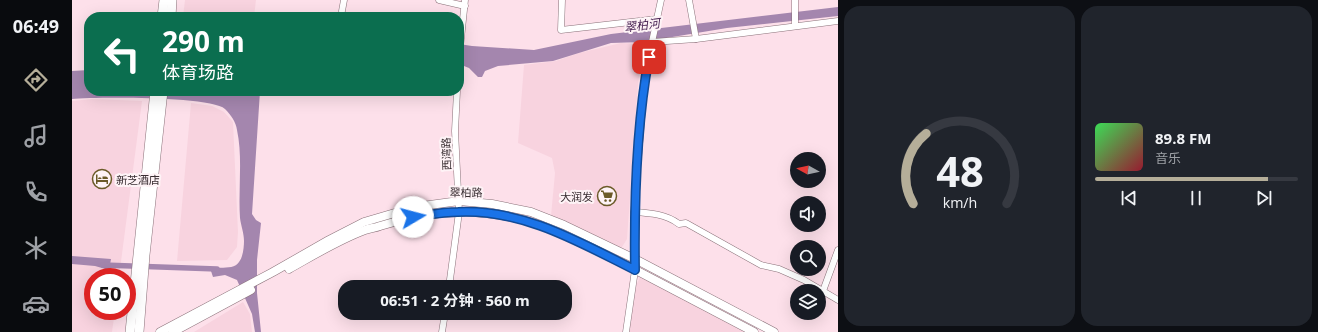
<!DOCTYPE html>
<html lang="zh">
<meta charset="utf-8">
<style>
:root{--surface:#171b24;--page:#20242c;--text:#f1f3f6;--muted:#9ea1a6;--line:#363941;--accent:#b5ae99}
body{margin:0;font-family:"Open Sans","Noto Sans SC",sans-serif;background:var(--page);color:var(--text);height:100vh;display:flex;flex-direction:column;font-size:15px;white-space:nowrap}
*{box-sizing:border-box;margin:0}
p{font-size:13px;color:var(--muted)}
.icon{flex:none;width:22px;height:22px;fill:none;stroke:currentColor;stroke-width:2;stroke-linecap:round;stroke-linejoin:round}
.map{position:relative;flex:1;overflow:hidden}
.sheet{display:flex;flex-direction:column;gap:6px;padding:6px;background:#0d0f14;width:480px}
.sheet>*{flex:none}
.guide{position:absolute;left:12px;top:12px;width:380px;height:84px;border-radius:16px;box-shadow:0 4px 16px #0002;background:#0b6e4f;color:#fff;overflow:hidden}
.needle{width:26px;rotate:278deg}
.tools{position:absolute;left:718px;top:152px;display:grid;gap:8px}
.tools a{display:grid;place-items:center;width:36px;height:36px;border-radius:50%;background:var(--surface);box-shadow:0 4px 16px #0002;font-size:20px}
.speed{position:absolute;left:12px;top:268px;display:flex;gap:8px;font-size:20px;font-weight:700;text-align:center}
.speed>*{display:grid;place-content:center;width:52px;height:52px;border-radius:50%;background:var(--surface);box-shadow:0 4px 16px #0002;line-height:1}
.speed .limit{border:6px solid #d22;background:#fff;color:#111}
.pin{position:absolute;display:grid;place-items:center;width:34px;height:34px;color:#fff;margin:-17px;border-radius:8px;box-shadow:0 2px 6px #0006}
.me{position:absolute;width:44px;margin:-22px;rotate:82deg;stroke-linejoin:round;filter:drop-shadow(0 0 3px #0008)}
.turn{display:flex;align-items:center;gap:14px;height:84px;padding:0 12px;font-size:18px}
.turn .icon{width:52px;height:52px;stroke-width:2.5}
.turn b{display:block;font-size:28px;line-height:34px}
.sheet .widget{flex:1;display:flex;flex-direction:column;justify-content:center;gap:6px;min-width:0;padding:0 14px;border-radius:16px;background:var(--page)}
.sheet .dial{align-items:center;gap:0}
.dial svg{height:104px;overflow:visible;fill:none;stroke:var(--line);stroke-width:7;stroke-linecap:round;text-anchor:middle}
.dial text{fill:var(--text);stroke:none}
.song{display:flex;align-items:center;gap:12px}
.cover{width:48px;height:48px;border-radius:6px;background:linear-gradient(135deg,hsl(130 70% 55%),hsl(350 70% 35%))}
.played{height:4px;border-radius:2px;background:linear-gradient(90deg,var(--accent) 85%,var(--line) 85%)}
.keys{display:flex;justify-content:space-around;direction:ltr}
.sheet .tiles{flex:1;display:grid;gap:6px;grid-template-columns:repeat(2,1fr)}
.trip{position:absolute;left:266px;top:280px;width:234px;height:40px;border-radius:16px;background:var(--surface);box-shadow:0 4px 16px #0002;font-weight:700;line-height:40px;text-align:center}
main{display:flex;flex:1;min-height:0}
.tabs{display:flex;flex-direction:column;width:72px;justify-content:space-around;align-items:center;background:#090b0e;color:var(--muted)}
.tabs .icon{width:28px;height:28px}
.tabs .active{color:var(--accent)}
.tabs b{font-size:18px;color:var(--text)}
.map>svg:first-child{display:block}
.built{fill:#f8d3df}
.water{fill:#a486ae}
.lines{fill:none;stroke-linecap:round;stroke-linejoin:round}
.canal{stroke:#a486ae;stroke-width:5.5}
.minor-casing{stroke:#8a7179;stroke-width:7}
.secondary-casing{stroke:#8a7179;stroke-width:9}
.primary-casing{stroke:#8a7179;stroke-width:10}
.minor{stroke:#fff;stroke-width:6}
.secondary{stroke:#fff;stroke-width:8}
.primary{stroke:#fff;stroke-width:9}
.route-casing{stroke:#114b97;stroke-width:10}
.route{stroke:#1a73e8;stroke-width:7}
.labels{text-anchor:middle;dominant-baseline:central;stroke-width:4;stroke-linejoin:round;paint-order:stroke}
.street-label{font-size:11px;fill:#392e32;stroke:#fef3f6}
.poi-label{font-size:11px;fill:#392e32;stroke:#fef3f6;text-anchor:start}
.water-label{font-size:12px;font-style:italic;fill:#40194c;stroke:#fef3f6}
</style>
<main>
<nav class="tabs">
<b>06:49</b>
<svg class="icon active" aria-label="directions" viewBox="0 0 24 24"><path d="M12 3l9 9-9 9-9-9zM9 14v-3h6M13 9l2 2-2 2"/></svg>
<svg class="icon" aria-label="music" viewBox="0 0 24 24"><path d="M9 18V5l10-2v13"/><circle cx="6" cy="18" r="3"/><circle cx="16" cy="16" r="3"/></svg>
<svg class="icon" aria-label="phone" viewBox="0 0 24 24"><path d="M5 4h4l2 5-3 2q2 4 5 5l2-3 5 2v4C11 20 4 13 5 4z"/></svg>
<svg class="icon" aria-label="climate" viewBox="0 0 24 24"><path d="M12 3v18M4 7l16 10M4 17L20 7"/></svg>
<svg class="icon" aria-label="car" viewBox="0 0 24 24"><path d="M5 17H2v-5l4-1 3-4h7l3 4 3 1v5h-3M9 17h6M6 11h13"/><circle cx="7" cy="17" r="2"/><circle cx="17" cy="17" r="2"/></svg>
</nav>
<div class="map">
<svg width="766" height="332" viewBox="0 0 766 332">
<rect width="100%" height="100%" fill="#fde0ea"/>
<g class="built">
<path d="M113,0H184L182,17H111Z"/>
<path d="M549,43L570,44L572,46L566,84L555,239L550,247H545L479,216L483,173L480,158L446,143L452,65L484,61L507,53Z"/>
<path d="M20,99L70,101L47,277H21V311H43L40,332H0V101Z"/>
<path d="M119,103L140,106L152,112L161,122L166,232L165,247L155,260L105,261Z"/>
<path d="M568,277L674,332H556L564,286Z"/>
<path d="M171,302L178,314L180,332H122Z"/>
</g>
<g class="water">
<path d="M766,7V16L655,28L570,42L539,43L481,61L426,66L413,71L410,77H406L397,68L387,64V44L400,46L462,50L539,34Z"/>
<path d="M17,70V91H188L180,214L184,220L189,223L185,260V293L189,332H183L180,314L165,280L153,275L141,277L138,268C147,267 162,270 167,262C171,257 172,247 172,241C172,233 169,226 168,218C166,189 171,158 165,130C164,122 159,115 153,109C139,96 23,97 0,99V71Z"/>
<path d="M0,256L39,259L37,270L23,266L0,264Z"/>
</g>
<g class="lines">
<path class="canal" d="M31,265L145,269"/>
<defs>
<g id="minor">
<path d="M367,0L393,6"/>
<path d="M490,0L489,30L585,19"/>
<path d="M617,0L624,39"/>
<path d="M723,0V26"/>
<path d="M270,11L272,0"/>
<path d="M580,42L624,39L766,21"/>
<path d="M387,58L393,0"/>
<path d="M562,212C578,213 594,214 607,224L614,223L689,265L707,269L732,280L766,300"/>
<path d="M377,287L387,212L383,131L385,91"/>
<path d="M751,291L766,250"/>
<path d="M370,332L373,313"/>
<path d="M554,332L563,270L562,212L572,87L580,42L589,0"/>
</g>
<g id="secondary">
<path d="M217,269C242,255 266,240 293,230C298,228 303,228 308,226C361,209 417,207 471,226C500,236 528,252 556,266C598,288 640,310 682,332"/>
<path d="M88,332L201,272L257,240L292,222L343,207L387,201L420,204L459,212L492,225L563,259L702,332"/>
<path d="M101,332L179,290"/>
</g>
<g id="primary">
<path d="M90,17L92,0"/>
<path d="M99,17L100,0"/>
<path d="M58,332L83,91"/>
<path d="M67,332L73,255L91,91"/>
</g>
</defs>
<use href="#minor" class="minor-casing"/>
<use href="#secondary" class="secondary-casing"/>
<use href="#primary" class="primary-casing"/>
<use href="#minor" class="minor"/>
<use href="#secondary" class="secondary"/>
<use href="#primary" class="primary"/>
</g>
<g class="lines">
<defs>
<path id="route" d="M341,217C356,215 371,212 386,212C451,209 507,242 563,270C562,199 564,127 577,57"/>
</defs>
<use href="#route" class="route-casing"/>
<use href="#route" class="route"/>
</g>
<defs>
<symbol id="hotel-ring" viewBox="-11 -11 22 22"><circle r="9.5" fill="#fef3f6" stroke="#6b5a28" stroke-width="1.5"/><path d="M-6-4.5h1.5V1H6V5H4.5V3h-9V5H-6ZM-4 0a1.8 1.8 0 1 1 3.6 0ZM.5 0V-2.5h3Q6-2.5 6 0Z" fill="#6b5a28"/></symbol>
<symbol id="supermarket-ring" viewBox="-11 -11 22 22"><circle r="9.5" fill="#fef3f6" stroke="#6b5a28" stroke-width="1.5"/><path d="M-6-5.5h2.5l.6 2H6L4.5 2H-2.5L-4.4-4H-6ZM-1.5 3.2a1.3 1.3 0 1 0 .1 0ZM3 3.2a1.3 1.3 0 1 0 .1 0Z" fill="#6b5a28"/></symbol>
</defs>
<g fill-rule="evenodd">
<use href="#hotel-ring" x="19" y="168" width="22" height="22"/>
<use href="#supermarket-ring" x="524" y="185" width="22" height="22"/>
</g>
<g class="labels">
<g class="street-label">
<text transform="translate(374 154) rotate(-92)">西湾路</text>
<text transform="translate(394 192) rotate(1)">翠柏路</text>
</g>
<g class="poi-label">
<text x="44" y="179">新芝酒店</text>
<text x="521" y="196" text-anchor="end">大润发</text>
</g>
<g class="water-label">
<text transform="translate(570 25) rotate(-7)">翠柏河</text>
</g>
</g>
</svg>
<div class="tools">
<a><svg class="needle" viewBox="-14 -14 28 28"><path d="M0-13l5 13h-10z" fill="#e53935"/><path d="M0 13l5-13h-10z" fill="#9ea1a6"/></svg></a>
<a><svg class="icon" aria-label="sound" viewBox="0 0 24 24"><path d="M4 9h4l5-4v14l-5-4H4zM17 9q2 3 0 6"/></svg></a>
<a><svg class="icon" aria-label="search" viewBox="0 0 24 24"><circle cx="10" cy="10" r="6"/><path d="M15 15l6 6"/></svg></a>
<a><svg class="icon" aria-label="layers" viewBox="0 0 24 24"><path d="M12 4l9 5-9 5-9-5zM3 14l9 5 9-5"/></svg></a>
</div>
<div class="speed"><div class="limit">50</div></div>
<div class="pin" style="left:577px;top:57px;background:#d93025"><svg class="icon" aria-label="arrive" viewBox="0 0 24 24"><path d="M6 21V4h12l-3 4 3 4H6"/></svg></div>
<svg class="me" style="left:341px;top:217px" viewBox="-20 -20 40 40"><circle r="19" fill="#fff"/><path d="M0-13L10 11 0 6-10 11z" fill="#1a73e8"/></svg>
<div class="trip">06:51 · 2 分钟 · 560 m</div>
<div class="guide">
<div class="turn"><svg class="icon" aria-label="left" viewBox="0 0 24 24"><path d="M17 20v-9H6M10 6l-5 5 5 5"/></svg><div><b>290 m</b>体育场路</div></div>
</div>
</div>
<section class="sheet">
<div class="tiles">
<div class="widget dial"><svg viewBox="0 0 100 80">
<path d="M14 69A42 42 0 1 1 86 69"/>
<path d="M14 69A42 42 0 0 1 24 15" stroke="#b5ae99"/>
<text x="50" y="56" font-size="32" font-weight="700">48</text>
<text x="50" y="72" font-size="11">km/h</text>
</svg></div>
<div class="widget">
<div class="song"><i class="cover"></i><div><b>89.8 FM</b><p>音乐</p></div></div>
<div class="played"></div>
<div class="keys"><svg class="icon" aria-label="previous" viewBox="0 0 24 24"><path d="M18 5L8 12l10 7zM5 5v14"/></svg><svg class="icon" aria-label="pause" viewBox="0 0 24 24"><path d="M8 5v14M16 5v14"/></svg><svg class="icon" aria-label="next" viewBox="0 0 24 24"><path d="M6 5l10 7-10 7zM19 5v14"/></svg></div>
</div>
</div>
</section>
</main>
